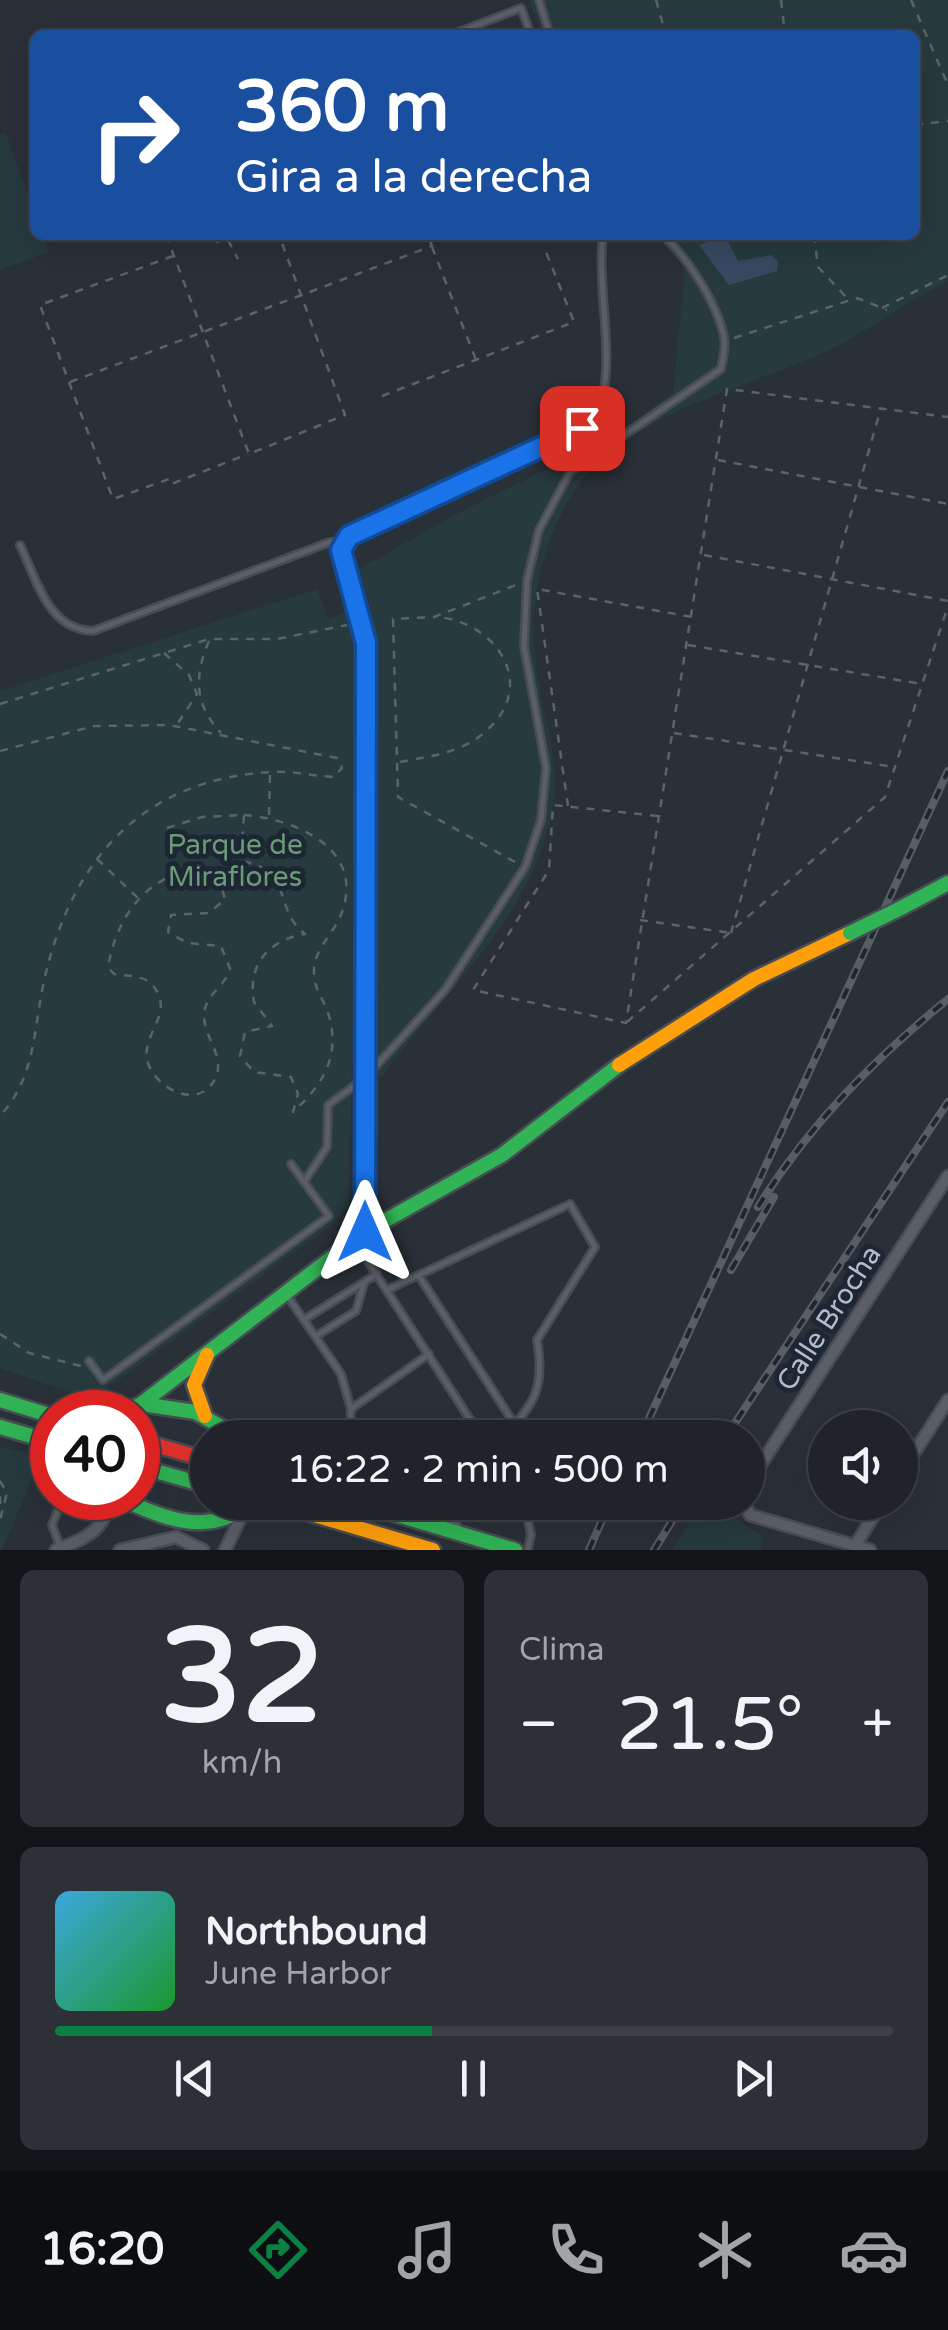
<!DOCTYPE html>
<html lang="es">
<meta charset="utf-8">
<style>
:root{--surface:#20242a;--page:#2d3036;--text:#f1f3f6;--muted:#a2a4a8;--line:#3d4147;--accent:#0b8043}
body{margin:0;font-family:"Varela Round",sans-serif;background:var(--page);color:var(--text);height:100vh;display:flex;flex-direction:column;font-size:38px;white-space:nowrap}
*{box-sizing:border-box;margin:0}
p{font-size:32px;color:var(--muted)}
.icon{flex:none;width:55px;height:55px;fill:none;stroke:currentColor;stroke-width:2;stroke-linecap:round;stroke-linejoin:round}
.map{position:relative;height:1550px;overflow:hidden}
.drawer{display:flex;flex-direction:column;gap:20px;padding:20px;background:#121417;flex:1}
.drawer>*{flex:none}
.hud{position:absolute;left:30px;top:30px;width:890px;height:210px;border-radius:15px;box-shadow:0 10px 40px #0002,0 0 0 2px var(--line);background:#1a4fa0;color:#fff;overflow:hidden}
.tools{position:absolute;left:808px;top:1410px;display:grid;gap:20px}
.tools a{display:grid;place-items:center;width:110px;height:110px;border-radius:50%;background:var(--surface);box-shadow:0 10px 40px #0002,0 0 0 2px var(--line);font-size:50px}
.speed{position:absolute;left:30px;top:1390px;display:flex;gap:20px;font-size:50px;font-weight:700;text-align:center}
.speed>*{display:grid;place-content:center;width:130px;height:130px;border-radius:50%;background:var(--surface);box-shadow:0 10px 40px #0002,0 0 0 2px var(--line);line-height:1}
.speed .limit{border:15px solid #d22;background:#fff;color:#111}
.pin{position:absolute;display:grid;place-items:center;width:85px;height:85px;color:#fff;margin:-42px;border-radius:20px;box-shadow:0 5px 15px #0006}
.me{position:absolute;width:110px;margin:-55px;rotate:0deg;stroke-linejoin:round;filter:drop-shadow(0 0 8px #0008)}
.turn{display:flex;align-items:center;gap:35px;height:210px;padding:0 40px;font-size:45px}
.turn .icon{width:130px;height:130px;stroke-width:2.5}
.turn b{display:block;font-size:70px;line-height:85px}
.big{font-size:75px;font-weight:600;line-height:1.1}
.drawer .tile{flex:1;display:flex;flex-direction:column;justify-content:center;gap:15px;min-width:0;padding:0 35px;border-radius:15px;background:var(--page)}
.drawer .dial{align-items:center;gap:0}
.dial b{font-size:130px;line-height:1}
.song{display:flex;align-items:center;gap:30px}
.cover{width:120px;height:120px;border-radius:15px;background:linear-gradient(135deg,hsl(200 70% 55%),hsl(130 70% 35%))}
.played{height:10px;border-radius:5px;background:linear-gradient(90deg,var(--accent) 45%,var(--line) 45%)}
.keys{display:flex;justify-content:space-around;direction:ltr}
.heat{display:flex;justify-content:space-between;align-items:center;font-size:55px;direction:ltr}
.drawer .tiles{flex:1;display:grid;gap:20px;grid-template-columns:1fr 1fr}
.tile:last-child{grid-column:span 2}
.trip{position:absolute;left:190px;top:1420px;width:575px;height:100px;border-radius:50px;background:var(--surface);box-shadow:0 10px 40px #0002,0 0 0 2px var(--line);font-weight:600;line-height:100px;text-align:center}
.dock{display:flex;height:160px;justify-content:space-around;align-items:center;background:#0d0e11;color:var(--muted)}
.dock .icon{width:70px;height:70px}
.dock .on{color:var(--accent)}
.dock b{font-size:45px;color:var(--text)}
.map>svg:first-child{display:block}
.green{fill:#273a3e}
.water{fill:#384963}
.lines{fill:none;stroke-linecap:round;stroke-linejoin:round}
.lane-casing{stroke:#484c53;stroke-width:10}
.street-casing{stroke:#484c53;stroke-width:15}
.fast-casing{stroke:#484c53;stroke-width:19}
.slow-casing{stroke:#484c53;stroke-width:19}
.jam-casing{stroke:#484c53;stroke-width:19}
.path{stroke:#5d636a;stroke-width:2.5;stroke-dasharray:8 8;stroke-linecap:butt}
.lane{stroke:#5a5e66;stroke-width:5}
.street{stroke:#5a5e66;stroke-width:10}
.fast{stroke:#30b455;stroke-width:14}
.slow{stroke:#ff9f0a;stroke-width:14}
.jam{stroke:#e5322d;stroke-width:14}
.rail-casing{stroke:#595d64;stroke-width:8}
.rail{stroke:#1d2633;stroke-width:4;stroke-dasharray:11;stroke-linecap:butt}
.fast-bridge-casing{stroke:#484c53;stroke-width:19;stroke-linecap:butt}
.fast-bridge{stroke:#30b455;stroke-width:14}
.route-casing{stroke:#114b97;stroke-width:25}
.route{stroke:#1a73e8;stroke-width:18}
.labels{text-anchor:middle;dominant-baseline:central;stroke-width:10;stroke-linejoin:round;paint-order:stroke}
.park-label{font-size:28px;fill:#6b9a76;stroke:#1d2633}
.street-label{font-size:28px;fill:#b4bcc9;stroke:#1d2633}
</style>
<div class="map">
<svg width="948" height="1550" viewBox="0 0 948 1550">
<rect width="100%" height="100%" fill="#2a3038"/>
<g class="green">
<path d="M529,0H948V281C903,303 863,336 816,356C757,381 698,397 642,430C630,437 613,443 604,453C554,507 527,581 535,655C539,706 561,753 553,805C535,916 443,992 381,1078L352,1062L349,1204L333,1224L106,1389L86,1398L0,1368V691L317,589L328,620L369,602L359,569C399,547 439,522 480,502C546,469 616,440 673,392L684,279L682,265L655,235H915V35H542Z"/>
<path d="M5,132L35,213V235H43L49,252L0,270V134Z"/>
<path d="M0,1447L42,1455L2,1550H0Z"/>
<path d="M702,1503H724L727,1513L762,1537L761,1550H671Z"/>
</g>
<path class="water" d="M713,240L728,242L738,261L772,255L778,262L777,271L729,285L699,245Z"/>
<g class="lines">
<defs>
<g id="lane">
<path d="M539,0L550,35"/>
<path d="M451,35L521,8L531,35"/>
<path d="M20,545C37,580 48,630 93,631L330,542H345"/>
<path d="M342,548L349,536L583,428C589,417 600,405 603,393C613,352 597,284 603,235"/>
<path d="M304,1182L327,1147L328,1105L366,1077L445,990L525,867L541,820L546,768L524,646L527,580L539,530L570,472L721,369C723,359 726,347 724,337C717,303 688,258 663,235"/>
<path d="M356,1243L482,1438"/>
<path d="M419,1276L515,1425"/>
<path d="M387,1290L570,1204L595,1247L537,1340C545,1386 536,1404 502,1438"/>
<path d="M286,1294L341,1374L351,1409"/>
<path d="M305,1319L377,1274"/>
<path d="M316,1336L356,1311L364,1283"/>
<path d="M89,1361L103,1380L329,1216L291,1164"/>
<path d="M349,1438L351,1409L429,1354"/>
<path d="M419,1502L458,1526"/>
<path d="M524,1502L531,1534L528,1550"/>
<path d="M60,1546L52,1525L63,1498"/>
</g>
<g id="street">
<path d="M900,1475L948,1400"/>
<path d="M748,1484L948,1176"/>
<path d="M744,1502L750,1515L870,1550"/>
<path d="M855,1546L882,1502"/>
<path d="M56,1550C82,1540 110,1529 107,1498"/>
<path d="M120,1550L176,1537L203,1550"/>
<path d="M225,1550L243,1513"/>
</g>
<g id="fast">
<path d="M901,908L948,883"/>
<path d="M365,1232L366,925"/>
<path d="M0,1400L52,1416"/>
<path d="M142,1404L195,1412L241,1438"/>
<path d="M124,1412L141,1404L365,1232L502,1155L619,1065"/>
<path d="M0,1427L52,1442"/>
<path d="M138,1466L208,1486"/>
<path d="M120,1498C163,1519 211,1538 251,1502"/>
<path d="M354,1502L515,1550"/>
</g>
<g id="slow">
<path d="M341,550L366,643V925"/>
<path d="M619,1065L754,979L850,933"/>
<path d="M205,1416L194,1385L207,1355"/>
<path d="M270,1502L433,1550"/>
</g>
<path id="jam" d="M138,1440L208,1460"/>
</defs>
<use href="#lane" class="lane-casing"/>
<use href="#street" class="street-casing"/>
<use href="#fast" class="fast-casing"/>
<use href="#slow" class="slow-casing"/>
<use href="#jam" class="jam-casing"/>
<g class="path">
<path d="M656,0L666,35"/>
<path d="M781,0L785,35"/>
<path d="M911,0L948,85"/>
<path d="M915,125L948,121"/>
<path d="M166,235L249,454L345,415L279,235"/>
<path d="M202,235L217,242L232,235"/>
<path d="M814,235L818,267L848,299"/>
<path d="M228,240L238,259"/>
<path d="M432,247L476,360"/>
<path d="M173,256L40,305L113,499L172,478L174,483L248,454"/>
<path d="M882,308L948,275"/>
<path d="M734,338L857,298L887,310"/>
<path d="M70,382L432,246L428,235"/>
<path d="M382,396L574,322L546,252"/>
<path d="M718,460L948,504"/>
<path d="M704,555L948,601"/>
<path d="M209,641C194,676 194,704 221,733"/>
<path d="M688,645L922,684"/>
<path d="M164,653L189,675L197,694L176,726"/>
<path d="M0,704L209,639H277L347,625"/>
<path d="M674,733L894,767"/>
<path d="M0,751L94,726L169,725L337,758L342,768L334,777C313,776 294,771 273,772C143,778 71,860 44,981C33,1032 36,1076 0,1116"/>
<path d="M400,762C431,756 462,753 486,731C538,686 498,623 438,617"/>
<path d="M568,806L537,589L692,617"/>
<path d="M244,815C295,819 365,848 342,912C334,935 313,948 314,974C314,988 322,997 327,1010C342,1053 325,1083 293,1112L298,1094L291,1077L254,1072L240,1056L245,1032L272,1026L254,1002C247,964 269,940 305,934C273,910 294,869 241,861Z"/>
<path d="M269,815L270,773"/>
<path d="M658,816L553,805L549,870L473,990L626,1023L727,389L948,417"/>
<path d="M167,828L202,817L243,815"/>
<path d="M97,859L139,899"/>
<path d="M515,862L398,797L393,619L434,617L516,585"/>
<path d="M184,871L220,879L225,900L208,913L171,915L168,932L187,943L221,946L230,969C225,987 206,993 204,1014C203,1036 223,1053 217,1074C204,1112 158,1092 148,1063C140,1038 168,1019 159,996C151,974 133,977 114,974L108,967C116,922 139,885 184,871Z"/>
<path d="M640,920L731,933"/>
<path d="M731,933L881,408"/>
<path d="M627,1022L885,797L948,606"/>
<path d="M0,1334L29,1353L81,1366"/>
<path d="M0,1481L7,1493L0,1520"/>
<path d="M0,1496V1509"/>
</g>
<use href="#lane" class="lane"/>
<use href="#street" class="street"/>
<use href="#fast" class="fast"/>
<use href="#slow" class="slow"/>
<use href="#jam" class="jam"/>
<defs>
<g id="rail">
<path d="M758,1207C810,1124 873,1060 948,999"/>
<path d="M731,1270L774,1197"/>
<path d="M640,1438L948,771"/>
<path d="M725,1438L948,1102"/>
<path d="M589,1550L610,1502"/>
<path d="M654,1550L684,1502"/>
</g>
</defs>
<use href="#rail" class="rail-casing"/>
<use href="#rail" class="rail"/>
<defs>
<path id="fast-bridge" d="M850,933L901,908"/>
</defs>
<use href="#fast-bridge" class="fast-bridge-casing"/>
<use href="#fast-bridge" class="fast-bridge"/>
</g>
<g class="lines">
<defs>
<path id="route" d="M365,1232L366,643L341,550L349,536L582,428"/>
</defs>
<use href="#route" class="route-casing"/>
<use href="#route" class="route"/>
</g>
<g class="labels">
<g class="park-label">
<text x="235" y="845">Parque de<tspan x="235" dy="32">Miraflores</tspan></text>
</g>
<g class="street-label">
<text transform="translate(829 1318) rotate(-57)">Calle Brocha</text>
</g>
</g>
</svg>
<div class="tools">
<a><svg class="icon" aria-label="sound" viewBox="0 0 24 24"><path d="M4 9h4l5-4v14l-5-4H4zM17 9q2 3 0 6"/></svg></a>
</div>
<div class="speed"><div class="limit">40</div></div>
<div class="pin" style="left:582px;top:428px;background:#d93025"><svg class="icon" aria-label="arrive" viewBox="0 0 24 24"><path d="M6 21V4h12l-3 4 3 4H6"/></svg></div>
<svg class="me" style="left:365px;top:1232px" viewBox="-20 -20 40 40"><path d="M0-17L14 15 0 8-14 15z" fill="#1a73e8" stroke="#fff" stroke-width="4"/></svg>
<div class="trip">16:22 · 2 min · 500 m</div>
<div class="hud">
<div class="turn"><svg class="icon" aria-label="right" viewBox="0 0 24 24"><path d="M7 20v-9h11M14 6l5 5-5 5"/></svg><div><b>360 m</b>Gira a la derecha</div></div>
</div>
</div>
<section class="drawer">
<div class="tiles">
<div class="tile dial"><b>32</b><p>km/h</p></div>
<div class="tile"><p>Clima</p>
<div class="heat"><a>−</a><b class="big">21.5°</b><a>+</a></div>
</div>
<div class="tile">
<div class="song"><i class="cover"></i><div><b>Northbound</b><p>June Harbor</p></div></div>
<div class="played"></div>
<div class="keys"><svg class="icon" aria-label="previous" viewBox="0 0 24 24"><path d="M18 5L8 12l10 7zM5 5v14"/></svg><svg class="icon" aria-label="pause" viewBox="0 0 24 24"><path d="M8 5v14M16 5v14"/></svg><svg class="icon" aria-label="next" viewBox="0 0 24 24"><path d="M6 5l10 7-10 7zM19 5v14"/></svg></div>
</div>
</div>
</section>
<nav class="dock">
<b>16:20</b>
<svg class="icon on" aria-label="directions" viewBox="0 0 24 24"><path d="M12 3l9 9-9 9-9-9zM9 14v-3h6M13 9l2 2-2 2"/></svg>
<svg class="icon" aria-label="music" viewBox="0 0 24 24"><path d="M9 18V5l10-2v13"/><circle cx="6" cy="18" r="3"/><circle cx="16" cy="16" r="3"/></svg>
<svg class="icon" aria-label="phone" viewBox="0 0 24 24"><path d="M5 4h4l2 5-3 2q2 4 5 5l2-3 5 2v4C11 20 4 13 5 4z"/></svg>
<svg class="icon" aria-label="climate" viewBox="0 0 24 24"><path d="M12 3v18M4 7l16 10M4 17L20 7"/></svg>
<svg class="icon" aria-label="car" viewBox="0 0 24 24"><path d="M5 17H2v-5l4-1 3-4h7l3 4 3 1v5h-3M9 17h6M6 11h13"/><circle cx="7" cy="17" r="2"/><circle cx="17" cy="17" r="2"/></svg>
</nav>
